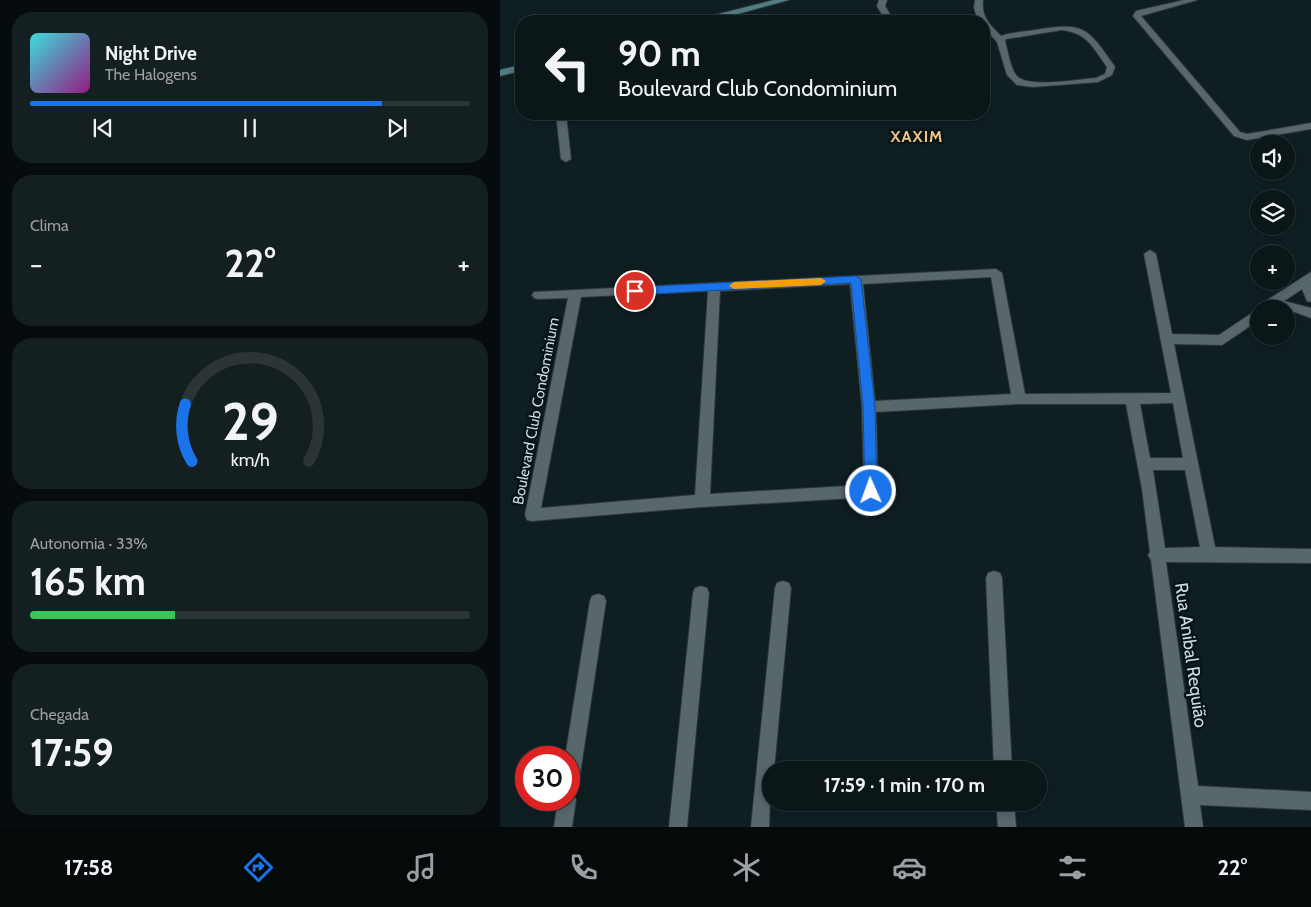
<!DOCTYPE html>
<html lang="pt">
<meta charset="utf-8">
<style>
:root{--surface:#0b1619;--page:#141f22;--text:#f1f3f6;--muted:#9a9fa2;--line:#2b3538;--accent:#1a73e8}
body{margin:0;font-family:Cabin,sans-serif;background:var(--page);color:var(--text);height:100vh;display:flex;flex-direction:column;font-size:19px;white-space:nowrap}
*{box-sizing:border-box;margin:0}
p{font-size:16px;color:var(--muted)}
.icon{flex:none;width:28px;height:28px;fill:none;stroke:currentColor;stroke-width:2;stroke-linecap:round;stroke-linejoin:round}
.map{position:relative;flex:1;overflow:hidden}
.panel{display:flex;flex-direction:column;gap:12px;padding:12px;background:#060c0e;width:500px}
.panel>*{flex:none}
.top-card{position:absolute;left:15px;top:15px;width:475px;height:105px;border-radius:20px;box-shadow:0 2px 8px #0003,0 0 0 1px var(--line);background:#0b1619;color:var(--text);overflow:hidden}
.tools{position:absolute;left:750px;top:135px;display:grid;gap:10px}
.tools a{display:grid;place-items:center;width:45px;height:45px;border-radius:50%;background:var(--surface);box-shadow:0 2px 8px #0003,0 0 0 1px var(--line);font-size:25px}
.speed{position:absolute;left:15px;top:746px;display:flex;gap:10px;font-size:25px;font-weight:700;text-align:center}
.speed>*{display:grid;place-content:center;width:65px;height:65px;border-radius:50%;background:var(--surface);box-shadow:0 2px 8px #0003,0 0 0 1px var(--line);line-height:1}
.speed .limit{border:8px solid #d22;background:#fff;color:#111}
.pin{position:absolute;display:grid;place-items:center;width:42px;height:42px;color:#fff;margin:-21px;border:2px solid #fff;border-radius:50%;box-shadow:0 1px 5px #0007}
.me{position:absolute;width:55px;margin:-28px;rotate:358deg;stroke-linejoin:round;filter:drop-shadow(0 0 4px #0008)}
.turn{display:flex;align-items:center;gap:18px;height:105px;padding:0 20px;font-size:22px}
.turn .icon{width:65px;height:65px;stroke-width:2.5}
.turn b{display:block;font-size:35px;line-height:42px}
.big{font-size:38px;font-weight:700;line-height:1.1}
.panel .widget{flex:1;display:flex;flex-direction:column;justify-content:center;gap:8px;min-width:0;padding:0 18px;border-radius:20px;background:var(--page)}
.panel .dial{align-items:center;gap:0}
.dial svg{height:130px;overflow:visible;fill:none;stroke:var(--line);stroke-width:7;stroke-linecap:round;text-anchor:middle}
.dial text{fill:var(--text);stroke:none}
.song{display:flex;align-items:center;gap:15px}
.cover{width:60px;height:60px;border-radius:8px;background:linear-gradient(135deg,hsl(180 70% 55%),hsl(310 70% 35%))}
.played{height:5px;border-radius:2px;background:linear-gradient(90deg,var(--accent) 80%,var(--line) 80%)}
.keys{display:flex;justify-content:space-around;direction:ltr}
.heat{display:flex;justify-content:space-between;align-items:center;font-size:28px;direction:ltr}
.charge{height:8px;border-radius:4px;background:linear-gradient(90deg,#34c759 33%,var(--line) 0)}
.trip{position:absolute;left:262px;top:761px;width:285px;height:50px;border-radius:25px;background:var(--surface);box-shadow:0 2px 8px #0003,0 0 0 1px var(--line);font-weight:700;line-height:50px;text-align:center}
.tabs{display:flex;height:80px;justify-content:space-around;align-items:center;background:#04090a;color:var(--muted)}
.tabs .icon{width:35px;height:35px}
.tabs .on{color:var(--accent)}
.tabs b{font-size:22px;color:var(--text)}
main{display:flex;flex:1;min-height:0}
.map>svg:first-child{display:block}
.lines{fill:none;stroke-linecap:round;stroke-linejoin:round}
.service-casing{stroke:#2e3639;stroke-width:2}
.minor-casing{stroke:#2e3639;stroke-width:2}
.secondary-casing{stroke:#2e3639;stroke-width:2}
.service{fill:#57676b;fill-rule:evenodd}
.minor{fill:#57676b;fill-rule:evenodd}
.secondary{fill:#507d86;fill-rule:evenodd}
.route{fill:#1a73e8;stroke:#114b97}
.slow{fill:#f59e0b}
.labels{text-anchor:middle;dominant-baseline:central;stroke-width:5;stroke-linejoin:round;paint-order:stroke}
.street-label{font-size:15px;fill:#d1dadc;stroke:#061518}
.far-district-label{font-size:16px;font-weight:bold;letter-spacing:1px;fill:#f4c482;stroke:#061518}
.near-street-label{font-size:18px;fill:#d1dadc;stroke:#061518}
</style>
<main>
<section class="panel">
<div class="widget">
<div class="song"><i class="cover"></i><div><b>Night Drive</b><p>The Halogens</p></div></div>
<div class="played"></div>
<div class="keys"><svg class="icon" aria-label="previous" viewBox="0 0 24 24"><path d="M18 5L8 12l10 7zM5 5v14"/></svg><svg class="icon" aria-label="pause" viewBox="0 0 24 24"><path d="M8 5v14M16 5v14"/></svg><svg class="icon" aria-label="next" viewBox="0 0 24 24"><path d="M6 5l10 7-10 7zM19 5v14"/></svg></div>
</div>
<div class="widget"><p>Clima</p>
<div class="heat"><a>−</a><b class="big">22°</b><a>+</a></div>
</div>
<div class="widget dial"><svg viewBox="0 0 100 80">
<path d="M14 69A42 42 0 1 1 86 69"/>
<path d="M14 69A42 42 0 0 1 10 34" stroke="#1a73e8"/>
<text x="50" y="56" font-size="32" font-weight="700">29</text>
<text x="50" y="72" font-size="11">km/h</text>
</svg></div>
<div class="widget"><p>Autonomia · 33%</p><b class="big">165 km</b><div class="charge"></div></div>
<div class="widget"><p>Chegada</p><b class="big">17:59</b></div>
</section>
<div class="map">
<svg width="811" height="827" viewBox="0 0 811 827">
<rect width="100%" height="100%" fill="#0f1e21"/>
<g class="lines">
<defs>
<g id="service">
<path d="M379,0H387L385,6L394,21H386L377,6Z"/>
<path d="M475,0H483C481,17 490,25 501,36C511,32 524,32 535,30C585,22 587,27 615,67L612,75L598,82L533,87L517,85L507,75L497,42L484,27V21H478L474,8ZM562,30C588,33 593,48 607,67L605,74L596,78C579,79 526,89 516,75C510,67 508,51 505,41L506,39Z"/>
<path d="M684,0H697L641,16L740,132L747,134L811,123V129L747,140L734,136L633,16L636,11Z"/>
</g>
<g id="minor">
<path d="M56,114H66L71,159L66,162L61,159Z"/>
<path d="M650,250L656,254L672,334L719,335L758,309L769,299L811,272V302L807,301L802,289L784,301L811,308V318L786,309L776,307L759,309V320L722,345L674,344L715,547L811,549V563L666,562L698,786L811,792V810L700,805L703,827H685L651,560L648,555L650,552L642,489L626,404H519L376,412L378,491L376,495L371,497L202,507L32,521L27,520L25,515L68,298L38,299L34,298L32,295L34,292L496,269L502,273L525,394L671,393L644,254ZM491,277L511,394L375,401L363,284ZM350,284L362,407L364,485L210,494L220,291ZM208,291L195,495L41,508L81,297ZM673,403L683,458H650L640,404ZM653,470H685L700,547L665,548Z"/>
<path d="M494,571L500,573L502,578L512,770H494L486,578L488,573Z"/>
<path d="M283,581L289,583L291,588L274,770H271L269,827H251L275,588L277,583Z"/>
<path d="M201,586L207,588L209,593L187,827H169L193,593L195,588Z"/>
<path d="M98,594L104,596L106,601L78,788L74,795L76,800L72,827H54L58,800H69V758H65L90,601L92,596Z"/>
<path d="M496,802H514L516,827H498Z"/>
</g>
<g id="secondary">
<path d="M274,0H289L212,21H197L199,19Z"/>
<path d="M21,65V71L0,76V70Z"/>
</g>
</defs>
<use href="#service" class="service-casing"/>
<use href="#minor" class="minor-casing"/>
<use href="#secondary" class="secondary-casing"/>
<use href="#service" class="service"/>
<use href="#minor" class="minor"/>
<use href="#secondary" class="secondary"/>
</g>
<path class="route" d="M356,276L361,279L375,407L377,491L376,494H367L365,491L363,407L351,283L135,295L130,291L135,287Z"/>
<path class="slow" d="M321,278L326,281L321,285L234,289L229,286L234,282Z"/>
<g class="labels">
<g class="street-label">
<text transform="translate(36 411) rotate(-79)">Boulevard Club Condominium</text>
</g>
<g class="far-district-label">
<text x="417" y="136">XAXIM</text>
</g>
<g class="near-street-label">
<text transform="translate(691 655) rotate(82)">Rua Anibal Requião</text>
</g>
</g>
</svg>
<div class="tools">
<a><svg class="icon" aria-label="sound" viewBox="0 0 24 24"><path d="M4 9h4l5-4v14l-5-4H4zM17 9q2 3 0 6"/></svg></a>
<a><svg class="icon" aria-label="layers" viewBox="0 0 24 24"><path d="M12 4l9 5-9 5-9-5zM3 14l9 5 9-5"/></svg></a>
<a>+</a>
<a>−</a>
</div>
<div class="speed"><div class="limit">30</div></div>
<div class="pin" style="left:135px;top:291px;background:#d93025"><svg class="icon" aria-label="arrive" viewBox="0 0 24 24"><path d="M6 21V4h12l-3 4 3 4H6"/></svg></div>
<svg class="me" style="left:371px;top:491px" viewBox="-20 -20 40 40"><circle r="17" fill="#1a73e8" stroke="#fff" stroke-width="3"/><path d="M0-11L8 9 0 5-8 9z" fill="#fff"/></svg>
<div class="trip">17:59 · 1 min · 170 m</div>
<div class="top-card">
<div class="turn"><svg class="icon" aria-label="left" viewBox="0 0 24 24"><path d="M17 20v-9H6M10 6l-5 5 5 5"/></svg><div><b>90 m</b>Boulevard Club Condominium</div></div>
</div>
</div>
</main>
<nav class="tabs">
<b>17:58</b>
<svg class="icon on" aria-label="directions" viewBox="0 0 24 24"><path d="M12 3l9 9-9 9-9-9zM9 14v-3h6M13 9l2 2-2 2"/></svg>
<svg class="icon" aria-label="music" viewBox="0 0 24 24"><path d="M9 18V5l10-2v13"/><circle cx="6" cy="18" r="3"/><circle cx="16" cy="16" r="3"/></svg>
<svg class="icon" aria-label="phone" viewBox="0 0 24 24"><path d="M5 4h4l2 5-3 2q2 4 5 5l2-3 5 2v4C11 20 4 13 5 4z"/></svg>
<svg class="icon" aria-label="climate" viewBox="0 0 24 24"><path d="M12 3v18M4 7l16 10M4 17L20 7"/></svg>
<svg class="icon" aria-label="car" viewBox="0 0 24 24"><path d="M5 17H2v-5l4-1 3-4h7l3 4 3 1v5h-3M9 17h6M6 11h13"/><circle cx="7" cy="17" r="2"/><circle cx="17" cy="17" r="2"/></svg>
<svg class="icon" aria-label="filters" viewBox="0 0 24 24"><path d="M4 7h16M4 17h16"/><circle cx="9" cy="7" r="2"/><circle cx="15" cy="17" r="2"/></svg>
<b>22°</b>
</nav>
